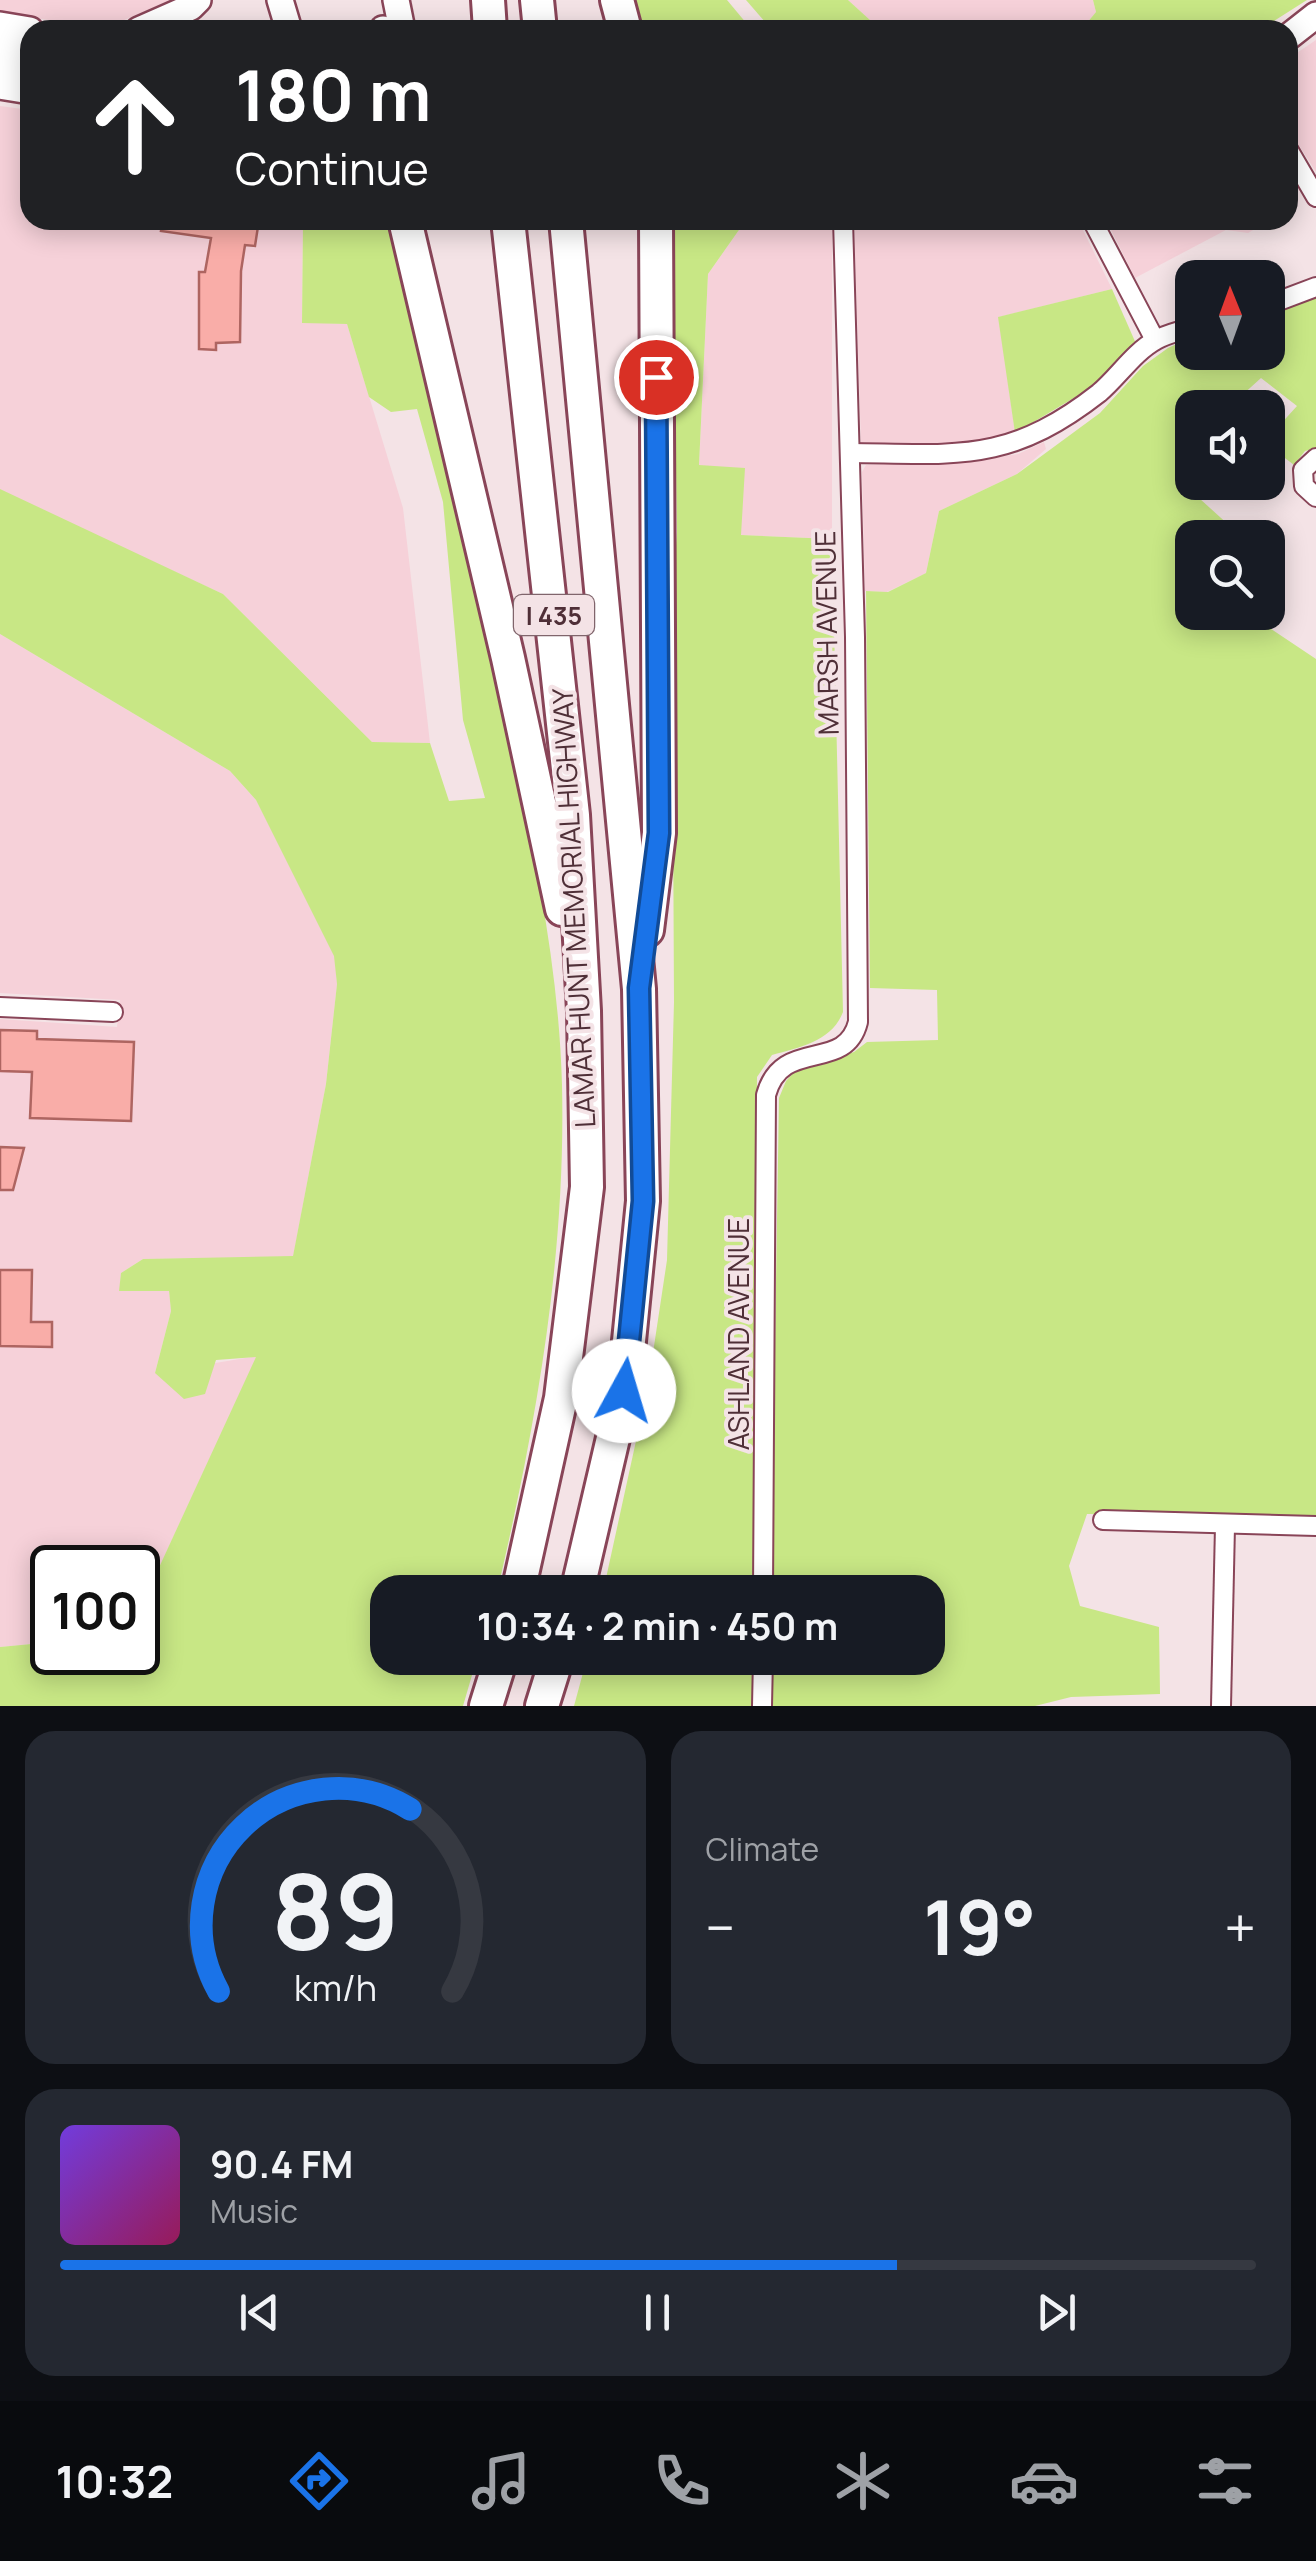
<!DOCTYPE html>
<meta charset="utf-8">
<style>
:root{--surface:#171b24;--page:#242831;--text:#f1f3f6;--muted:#9ea1a6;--line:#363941;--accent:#1a73e8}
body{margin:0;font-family:Manrope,sans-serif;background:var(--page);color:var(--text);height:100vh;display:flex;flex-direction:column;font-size:38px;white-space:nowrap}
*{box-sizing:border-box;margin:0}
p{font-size:32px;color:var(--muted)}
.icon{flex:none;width:55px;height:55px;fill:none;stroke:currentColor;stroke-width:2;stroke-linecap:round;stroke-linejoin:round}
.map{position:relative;height:1706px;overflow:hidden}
.panel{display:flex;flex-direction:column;gap:25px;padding:25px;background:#0d0f14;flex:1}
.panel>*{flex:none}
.hud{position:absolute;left:20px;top:20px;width:1278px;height:210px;border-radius:30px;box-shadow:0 5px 25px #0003;background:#202124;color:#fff;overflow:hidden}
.needle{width:65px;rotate:359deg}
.fabs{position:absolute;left:1175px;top:260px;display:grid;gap:20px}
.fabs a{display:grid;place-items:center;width:110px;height:110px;border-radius:20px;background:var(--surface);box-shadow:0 5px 25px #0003;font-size:50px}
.speed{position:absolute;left:30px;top:1545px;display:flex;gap:20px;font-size:50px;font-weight:700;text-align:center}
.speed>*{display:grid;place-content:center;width:130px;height:130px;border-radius:50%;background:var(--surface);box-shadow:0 5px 25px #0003;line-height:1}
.speed .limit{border:5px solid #111;border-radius:15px;background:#fff;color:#111}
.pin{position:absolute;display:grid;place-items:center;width:85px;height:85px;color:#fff;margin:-42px;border:5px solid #fff;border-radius:50%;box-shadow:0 2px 10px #0007}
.me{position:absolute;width:110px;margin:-55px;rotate:6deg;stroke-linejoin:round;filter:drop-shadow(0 0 8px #0008)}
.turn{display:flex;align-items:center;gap:35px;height:210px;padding:0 50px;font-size:45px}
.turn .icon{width:130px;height:130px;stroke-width:2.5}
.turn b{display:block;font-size:70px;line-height:85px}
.big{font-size:75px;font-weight:700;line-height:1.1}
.panel .widget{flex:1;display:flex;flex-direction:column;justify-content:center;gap:15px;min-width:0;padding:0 35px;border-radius:30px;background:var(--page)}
.panel .dial{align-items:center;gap:0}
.dial svg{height:260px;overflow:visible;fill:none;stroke:var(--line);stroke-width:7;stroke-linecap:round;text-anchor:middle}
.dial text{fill:var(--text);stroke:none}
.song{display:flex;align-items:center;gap:30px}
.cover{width:120px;height:120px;border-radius:15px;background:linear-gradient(135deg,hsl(260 70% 55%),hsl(330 70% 35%))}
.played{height:10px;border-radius:5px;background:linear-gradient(90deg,var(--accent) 70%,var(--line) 70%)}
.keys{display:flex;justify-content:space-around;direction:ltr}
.heat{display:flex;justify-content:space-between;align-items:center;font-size:55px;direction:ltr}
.panel .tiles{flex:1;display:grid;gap:25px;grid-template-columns:1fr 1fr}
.widget:last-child{grid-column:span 2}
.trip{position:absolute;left:370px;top:1575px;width:575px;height:100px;border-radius:30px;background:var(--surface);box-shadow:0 5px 25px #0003;font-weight:700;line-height:100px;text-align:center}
.tab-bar{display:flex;height:160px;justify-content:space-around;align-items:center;background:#090b0e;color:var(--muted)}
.tab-bar .icon{width:70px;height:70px}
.tab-bar .selected{color:var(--accent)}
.tab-bar b{font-size:45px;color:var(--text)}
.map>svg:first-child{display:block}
.built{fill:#f6d1d9}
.green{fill:#c8e785}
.building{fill:#f9ada8;stroke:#ae6561;stroke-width:2.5}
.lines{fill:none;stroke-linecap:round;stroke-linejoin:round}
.street-casing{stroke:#894558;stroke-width:22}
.secondary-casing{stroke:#894558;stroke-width:30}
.highway-casing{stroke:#894558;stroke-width:38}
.street{stroke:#fff;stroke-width:18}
.secondary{stroke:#fff;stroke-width:25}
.highway{stroke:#fff;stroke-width:32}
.route-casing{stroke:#114b97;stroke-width:25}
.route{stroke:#1a73e8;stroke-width:18}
.labels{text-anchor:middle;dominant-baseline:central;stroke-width:8;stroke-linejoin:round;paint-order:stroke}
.shield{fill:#f4e3e6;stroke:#80656c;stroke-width:2.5}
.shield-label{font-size:25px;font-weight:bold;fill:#4f2f37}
.street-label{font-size:28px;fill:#4f2f37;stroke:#f4e3e6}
</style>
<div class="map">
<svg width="1316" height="1706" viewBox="0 0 1316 1706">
<rect width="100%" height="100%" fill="#f4e3e6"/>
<g class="built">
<path d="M0,0H171L122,21L83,25L0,13Z"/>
<path d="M848,0H1093L1096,12L1081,30H881Z"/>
<path d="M1316,40V172L1288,128V59Z"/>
<path d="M0,106L30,110V220H303L302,322L347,324L403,508L430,743L372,742L223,594L0,491Z"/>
<path d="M746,220H832V539L741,535L699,466L708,274Z"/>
<path d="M854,220H1078L1112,289L999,317L1015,433L953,445L861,444Z"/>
<path d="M1106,220H1270L1248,233L1226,230L1135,278Z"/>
<path d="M1044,442L1046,449L1017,474L939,511L926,573L887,592L865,591L862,472L866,465L986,459L1018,454Z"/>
<path d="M0,634L230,771L256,800L289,863L335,956L337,984L326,1084L293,1257L143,1259L121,1273L120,1291H169L171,1311L155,1373L257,1356L140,1609L138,1613V1568H52V1642L0,1647V1019L117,1027L120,1000L0,993Z"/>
</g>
<g class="green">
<path d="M628,0H727L752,30H636Z"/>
<path d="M746,0H848L881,30H772Z"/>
<path d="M1093,0H1307L1260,30H1081L1096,12Z"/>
<path d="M303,220H394C427,367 459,515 492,662C523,803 558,940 562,1085C566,1257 536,1426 497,1592H388V1658H477L463,1706H0V1647L52,1642V1652H138V1613L256,1357L216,1360L205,1394L184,1399L155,1373L171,1311L169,1291H119L121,1273L143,1259L293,1256L326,1084L337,984L334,956L256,800L230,771L0,634V489L223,594L372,742L430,743L449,801L485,798L463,720L443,502L417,409L391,412L369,397L347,324L302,323Z"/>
<path d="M672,220H746L708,274L699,465L745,468L741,535L832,539L843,1012C832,1041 801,1047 772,1055L757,1077L753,1592H603L648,1386L667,1260L674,1002L672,600L677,532Z"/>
<path d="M1112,289L1137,346L1094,386L1015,433L998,317Z"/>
<path d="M1316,297V448L1305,451L1294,465L1268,445V438L1297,406L1261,378L1229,407L1192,408V463L1178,479L1242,537L1192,538V612L1261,613L1256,619L1316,659V1516L1087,1514L1069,1566L1080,1606L1159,1627L1160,1694L1071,1697L1035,1706H771V1658H928V1592H771L779,1098L786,1081L796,1070L854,1052L867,1042L938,1040L937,990L870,988L866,591L888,592L926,573L939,511L1017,474L1100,413L1143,366L1168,348L1192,337V352H1268V313Z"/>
<path d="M587,1658H753L752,1706H574Z"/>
</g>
<g class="building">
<path d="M163,220H259L255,246L245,245L241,271L240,342L216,343V350L199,349V272H205L211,238L161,231Z"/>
<path d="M0,1030L37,1031V1039L134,1042L131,1121L30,1118L32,1072L0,1071Z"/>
<path d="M0,1147L24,1148L13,1190H0Z"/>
<path d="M0,1270H32L31,1322H52V1347L0,1346Z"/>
</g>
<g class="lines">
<defs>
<g id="street">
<path d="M1288,149L1316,197"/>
<path d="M1092,220L1155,340"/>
<path d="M1268,305L1316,287"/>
<path d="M850,453C958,454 1008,464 1099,393C1118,377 1134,352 1156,340C1166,334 1181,331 1192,327"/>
<path d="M1316,458L1303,470L1304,486L1316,497"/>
<path d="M0,1007L113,1012"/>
<path d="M1103,1520L1316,1526"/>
<path d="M763,1592L766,1095C782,1036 845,1074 858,1022L855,637L843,220"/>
<path d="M762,1706L763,1658"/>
<path d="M1221,1706L1225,1526"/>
</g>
<g id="secondary">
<path d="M280,0L289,30"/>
<path d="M396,0L402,30"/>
<path d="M0,25L30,30"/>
<path d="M139,30L191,7L198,0"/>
<path d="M383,30V29"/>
<path d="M1288,37L1316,15"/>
<path d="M0,43L30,48"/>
<path d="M0,66L30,71"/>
<path d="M0,86L30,91"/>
</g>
<g id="highway">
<path d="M488,0L490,30"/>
<path d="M537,0L540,30"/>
<path d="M617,0L625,30"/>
<path d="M405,220L508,658L562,909"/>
<path d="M508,220L573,815L584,1011L587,1187L561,1398L518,1592"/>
<path d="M566,220L639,989L643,1201L624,1391L577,1592"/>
<path d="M647,930L659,833L656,220"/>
<path d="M486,1706L501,1658"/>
<path d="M542,1706L557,1658"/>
</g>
</defs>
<use href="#street" class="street-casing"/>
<use href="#secondary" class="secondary-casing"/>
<use href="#highway" class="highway-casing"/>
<use href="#street" class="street"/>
<use href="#secondary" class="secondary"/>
<use href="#highway" class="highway"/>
</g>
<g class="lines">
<defs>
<path id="route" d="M624,1391L643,1201L639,988L659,833L656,377"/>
</defs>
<use href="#route" class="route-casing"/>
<use href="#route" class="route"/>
</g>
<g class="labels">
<rect class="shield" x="514" y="595" width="80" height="40" rx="8"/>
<g class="shield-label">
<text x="554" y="615">I 435</text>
</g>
<g class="street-label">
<text transform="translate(826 633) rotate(-91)">MARSH AVENUE</text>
<text transform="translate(573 908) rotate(-93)">LAMAR HUNT MEMORIAL HIGHWAY</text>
<text transform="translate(738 1334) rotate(-90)">ASHLAND AVENUE</text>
</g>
</g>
</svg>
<div class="fabs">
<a><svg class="needle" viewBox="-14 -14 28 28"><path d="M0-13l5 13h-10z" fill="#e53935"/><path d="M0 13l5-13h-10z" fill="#9ea1a6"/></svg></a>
<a><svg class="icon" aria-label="sound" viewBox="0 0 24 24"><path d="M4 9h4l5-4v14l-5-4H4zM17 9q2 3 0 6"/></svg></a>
<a><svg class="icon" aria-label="search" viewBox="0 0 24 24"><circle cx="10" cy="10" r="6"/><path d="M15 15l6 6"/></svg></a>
</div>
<div class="speed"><div class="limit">100</div></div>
<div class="pin" style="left:656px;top:377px;background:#d93025"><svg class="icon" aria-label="arrive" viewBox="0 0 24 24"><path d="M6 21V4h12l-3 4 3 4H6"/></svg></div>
<svg class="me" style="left:624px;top:1391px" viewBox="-20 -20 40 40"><circle r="19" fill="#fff"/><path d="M0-13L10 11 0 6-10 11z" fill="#1a73e8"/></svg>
<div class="trip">10:34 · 2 min · 450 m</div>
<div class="hud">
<div class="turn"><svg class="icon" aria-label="ahead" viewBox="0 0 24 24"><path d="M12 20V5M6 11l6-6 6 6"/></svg><div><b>180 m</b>Continue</div></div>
</div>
</div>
<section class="panel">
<div class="tiles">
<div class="widget dial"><svg viewBox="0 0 100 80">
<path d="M14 69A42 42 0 1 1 86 69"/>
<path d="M14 69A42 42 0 0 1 73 13" stroke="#1a73e8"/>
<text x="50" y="56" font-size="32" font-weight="700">89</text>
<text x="50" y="72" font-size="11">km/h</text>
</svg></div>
<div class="widget"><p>Climate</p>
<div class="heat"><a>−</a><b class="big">19°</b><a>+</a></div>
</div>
<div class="widget">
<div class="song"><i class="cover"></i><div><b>90.4 FM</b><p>Music</p></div></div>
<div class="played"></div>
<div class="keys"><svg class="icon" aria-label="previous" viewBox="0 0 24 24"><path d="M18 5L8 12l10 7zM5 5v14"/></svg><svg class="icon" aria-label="pause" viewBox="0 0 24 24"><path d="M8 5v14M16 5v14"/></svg><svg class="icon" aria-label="next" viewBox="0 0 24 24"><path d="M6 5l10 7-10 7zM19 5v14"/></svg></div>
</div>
</div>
</section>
<nav class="tab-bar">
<b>10:32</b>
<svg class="icon selected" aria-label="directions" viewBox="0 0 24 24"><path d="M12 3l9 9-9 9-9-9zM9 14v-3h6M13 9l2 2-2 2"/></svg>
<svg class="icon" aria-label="music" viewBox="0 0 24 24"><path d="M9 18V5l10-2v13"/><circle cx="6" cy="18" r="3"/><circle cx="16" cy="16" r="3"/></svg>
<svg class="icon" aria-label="phone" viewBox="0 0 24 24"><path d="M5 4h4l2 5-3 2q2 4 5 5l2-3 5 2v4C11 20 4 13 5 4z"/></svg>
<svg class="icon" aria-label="climate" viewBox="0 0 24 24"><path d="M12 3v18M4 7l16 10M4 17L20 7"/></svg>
<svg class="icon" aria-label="car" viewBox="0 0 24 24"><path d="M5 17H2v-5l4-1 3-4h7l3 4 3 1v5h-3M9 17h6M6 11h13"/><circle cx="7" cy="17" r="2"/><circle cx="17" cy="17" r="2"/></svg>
<svg class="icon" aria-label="filters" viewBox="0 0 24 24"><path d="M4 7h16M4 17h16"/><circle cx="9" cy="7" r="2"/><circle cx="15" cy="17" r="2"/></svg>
</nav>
